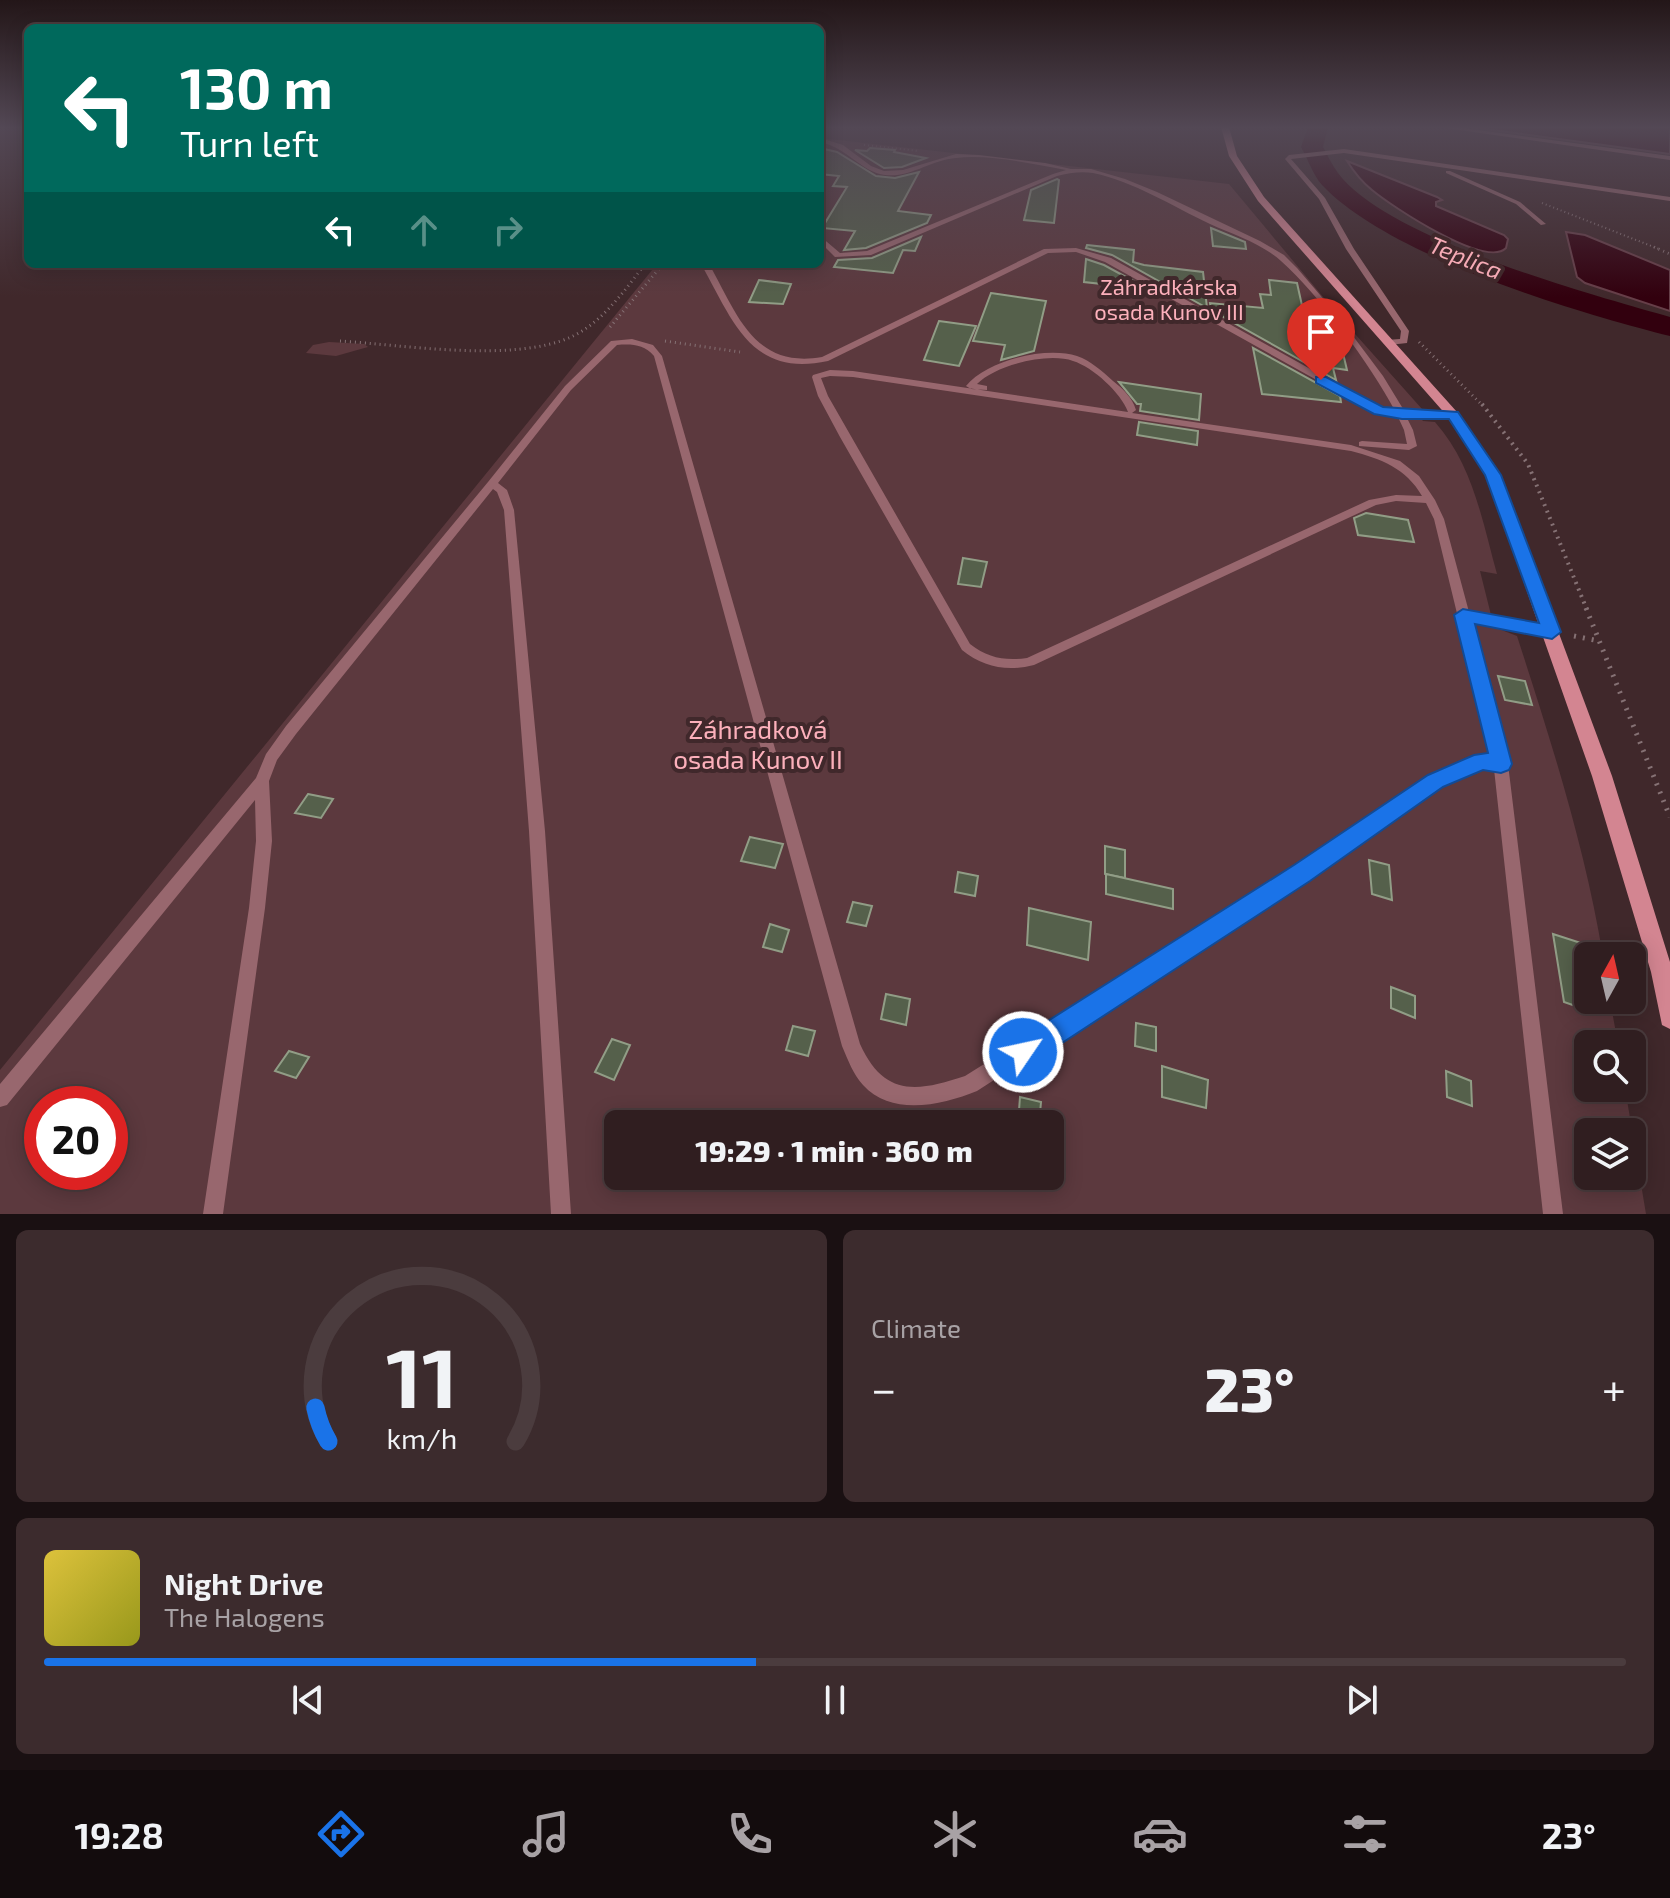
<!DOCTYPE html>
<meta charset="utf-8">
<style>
:root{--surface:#301e20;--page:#3c2b2d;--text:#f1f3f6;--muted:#a8a2a5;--line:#4b3c3e;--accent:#1a73e8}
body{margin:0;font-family:"Exo 2",sans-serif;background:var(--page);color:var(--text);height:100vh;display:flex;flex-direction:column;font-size:30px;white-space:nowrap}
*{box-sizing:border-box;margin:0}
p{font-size:26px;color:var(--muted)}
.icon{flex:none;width:44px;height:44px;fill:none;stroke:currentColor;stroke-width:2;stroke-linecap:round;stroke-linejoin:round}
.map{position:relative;height:1214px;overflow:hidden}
.sheet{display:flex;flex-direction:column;gap:16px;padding:16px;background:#1a1012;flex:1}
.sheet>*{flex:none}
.top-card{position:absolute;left:24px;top:24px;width:800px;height:244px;border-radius:12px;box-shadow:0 4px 20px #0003,0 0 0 2px var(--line);background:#00695c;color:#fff;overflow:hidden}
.needle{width:52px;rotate:8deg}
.buttons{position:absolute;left:1574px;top:942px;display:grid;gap:16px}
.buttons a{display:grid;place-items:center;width:72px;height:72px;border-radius:12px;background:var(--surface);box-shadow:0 4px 20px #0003,0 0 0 2px var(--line);font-size:40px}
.speed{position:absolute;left:24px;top:1086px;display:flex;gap:16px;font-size:40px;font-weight:700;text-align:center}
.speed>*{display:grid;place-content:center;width:104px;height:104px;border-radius:50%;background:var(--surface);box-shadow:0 4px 20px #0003,0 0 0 2px var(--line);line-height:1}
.speed .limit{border:12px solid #d22;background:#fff;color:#111}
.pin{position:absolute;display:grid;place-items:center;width:68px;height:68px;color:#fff;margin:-82px -34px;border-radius:50% 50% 50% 0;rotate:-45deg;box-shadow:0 0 8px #0007}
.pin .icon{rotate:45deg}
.me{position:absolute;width:88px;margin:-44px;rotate:56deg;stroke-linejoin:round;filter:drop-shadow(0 0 6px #0008)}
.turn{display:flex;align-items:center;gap:28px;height:168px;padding:0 24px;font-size:36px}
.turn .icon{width:104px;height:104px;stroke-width:2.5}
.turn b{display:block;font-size:56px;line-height:68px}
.lanes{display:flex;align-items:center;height:76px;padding:0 24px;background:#0003;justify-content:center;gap:40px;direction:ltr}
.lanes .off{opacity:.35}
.big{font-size:60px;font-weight:800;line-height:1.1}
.sheet .tile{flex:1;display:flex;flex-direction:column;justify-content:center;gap:12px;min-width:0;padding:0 28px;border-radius:12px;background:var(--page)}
.sheet .dial{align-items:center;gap:0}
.dial svg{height:208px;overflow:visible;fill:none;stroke:var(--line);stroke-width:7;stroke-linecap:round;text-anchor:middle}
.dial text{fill:var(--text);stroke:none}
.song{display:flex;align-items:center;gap:24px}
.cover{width:96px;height:96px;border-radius:12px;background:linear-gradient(135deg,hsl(50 70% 55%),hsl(60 70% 35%))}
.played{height:8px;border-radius:4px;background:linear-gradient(90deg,var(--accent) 45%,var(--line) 45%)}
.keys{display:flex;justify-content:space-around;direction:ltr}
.heat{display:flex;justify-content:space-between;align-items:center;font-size:44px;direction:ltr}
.sheet .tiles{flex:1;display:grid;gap:16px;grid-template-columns:1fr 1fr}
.tile:last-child{grid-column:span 2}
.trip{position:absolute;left:604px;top:1110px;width:460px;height:80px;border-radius:12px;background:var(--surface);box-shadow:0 4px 20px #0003,0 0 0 2px var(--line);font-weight:800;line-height:80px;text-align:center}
.tabs{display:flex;height:128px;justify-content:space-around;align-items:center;background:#130c0d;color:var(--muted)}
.tabs .icon{width:56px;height:56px}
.tabs .current{color:var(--accent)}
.tabs b{font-size:36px;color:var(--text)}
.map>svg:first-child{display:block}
.green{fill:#5c393e;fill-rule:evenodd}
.water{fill:#32000e;stroke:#663e48;stroke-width:2}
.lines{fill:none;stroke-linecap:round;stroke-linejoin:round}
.river{fill:#32000e;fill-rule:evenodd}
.building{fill:#55604b;stroke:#919d86;stroke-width:2}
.path-far3{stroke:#857174;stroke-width:2;stroke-dasharray:1 3;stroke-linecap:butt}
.path-far2{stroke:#857174;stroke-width:3;stroke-dasharray:1 4;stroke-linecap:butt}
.path-far1{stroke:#857174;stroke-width:4;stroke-dasharray:2 5;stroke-linecap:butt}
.path{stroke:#857174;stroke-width:5;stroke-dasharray:2 7;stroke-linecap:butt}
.service{fill:#98676e;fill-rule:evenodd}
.secondary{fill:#d38591;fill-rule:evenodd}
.route{fill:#1a73e8;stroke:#114b97;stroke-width:2}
.labels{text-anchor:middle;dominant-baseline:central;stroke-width:8;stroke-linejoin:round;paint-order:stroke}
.far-park-label{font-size:22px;fill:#fcb0bb;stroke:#40282b}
.far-water-label{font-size:24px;font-style:italic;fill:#f5aab5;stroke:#40282b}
.park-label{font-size:26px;fill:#fcb0bb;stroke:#40282b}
</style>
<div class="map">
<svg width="1670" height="1214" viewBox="0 0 1670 1214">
<rect width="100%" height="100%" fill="#40282b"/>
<g class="green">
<path d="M820,138L1229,184L1339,316L1422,409L1413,410L1423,421L1435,422C1473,465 1482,520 1497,574L1480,571L1494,627L1517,636C1551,741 1585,847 1603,956H1588V1000H1610L1618,1044H1588V1088H1625L1646,1214H0V1070L657,264H820ZM42,1104H110V1172H42ZM618,1124H1050V1176H618ZM1588,1132H1632V1176H1588Z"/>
<path d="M329,342L364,344L368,347L336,356L306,353L313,345Z"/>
</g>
<g class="water">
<path d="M1471,127H1670V154Z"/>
<path d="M1347,161L1437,197L1442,200L1436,202V206L1504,235L1508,239L1506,248C1486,269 1391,206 1372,190C1362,182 1354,172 1347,161Z"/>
<path d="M1566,232L1585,235L1670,270V311L1585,283L1577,277Z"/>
</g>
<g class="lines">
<path class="river" d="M1308,127H1328L1323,147C1328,156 1332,165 1338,173C1387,239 1589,294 1670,317V336C1574,312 1389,256 1322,185C1313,175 1308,159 1301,147Z"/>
</g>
<g class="building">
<path d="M820,148L837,152L876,176L895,178L919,172L898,211L931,215L927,223L866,248L844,250L855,231L822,228L847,187L833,186L839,176L820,174Z"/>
<path d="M870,148L895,150L894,152L926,158L902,167L884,168L855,150L867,151Z"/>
<path d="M1057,179L1059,180L1054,223L1024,220L1031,190Z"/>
<path d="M1211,228L1245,242L1246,249L1213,246Z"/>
<path d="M921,237L915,251L903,250L893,273L834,267L838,260L872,258Z"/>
<path d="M1087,245L1134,250L1133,262L1144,265L1203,272L1207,308L1112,255L1086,248Z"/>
<path d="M1086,259L1104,265L1148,289L1084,282Z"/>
<path d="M759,280L791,284L783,304L749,302Z"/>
<path d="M1269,280L1297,283L1311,346L1342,349L1347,370L1333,368L1336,380L1211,310L1210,303L1263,308L1260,294L1271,295Z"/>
<path d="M991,293L1046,301L1034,351L1001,360L1005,345L973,341Z"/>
<path d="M939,321L976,326L959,366L924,360Z"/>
<path d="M1253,348L1340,396L1341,402L1262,394Z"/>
<path d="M1119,382L1201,394L1199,420L1140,411L1141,404H1137Z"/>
<path d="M1139,422L1198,431L1197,445L1137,435Z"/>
<path d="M1366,513L1408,520L1414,542L1358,535L1354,518Z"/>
<path d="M963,558L987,562L981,587L958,584Z"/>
<path d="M1498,676L1525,681L1532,705L1505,700Z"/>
<path d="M308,794L333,799L321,818L295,813Z"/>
<path d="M750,837L783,844L775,868L741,861Z"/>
<path d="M1105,846L1125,850V878L1105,874Z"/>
<path d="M1369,860L1389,865L1392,900L1372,894Z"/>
<path d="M958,872L978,876L975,896L955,892Z"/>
<path d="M1106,874L1173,889V909L1106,894Z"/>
<path d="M853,902L872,906L866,926L847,922Z"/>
<path d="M1029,908L1091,922L1088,960L1027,945Z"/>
<path d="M770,924L789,930L782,952L763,947Z"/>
<path d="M1553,934L1584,944L1587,967L1579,964L1587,1010L1564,1002Z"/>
<path d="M1391,987L1415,996V1018L1391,1008Z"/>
<path d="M886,994L910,999L906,1025L881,1019Z"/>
<path d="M1136,1023L1156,1027V1051L1135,1046Z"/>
<path d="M793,1026L815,1031L808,1056L786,1050Z"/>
<path d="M612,1039L630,1045L614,1080L595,1072Z"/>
<path d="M289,1051L309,1057L296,1078L275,1071Z"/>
<path d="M1162,1066L1208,1080L1206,1108L1162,1097Z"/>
<path d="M1446,1071L1471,1081L1472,1106L1447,1097Z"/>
<path d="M1020,1097L1041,1102L1039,1124H1018Z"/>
</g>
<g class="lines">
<g class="path-far3">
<path d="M864,145L919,151"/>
<path d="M1542,203L1659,249"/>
</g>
<g class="path-far2">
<path d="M1654,247L1670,254"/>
<path d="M610,327L663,264"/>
<path d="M340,341C404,345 513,363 571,337C602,323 625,290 645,264"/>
<path d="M665,341L740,352"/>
<path d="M1419,342L1483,406"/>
</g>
<path class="path-far1" d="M1482,404L1528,464L1587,610"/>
<g class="path">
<path d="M1586,608L1670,817"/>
<path d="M1574,636L1599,641"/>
</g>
<g class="service">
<path d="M1438,127H1456L1670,156V160Z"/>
<path d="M820,138L843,145L871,166L884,171L903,170L956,154L979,155L1045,163L1071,169H1091L1125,179L1157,192L1260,241L1284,255L1297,268L1338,316L1383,376L1405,412H1453L1458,415L1453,418H1407L1413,430L1417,446L1409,450L1359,446V442L1362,441L1407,444L1404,430L1398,417L1376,413L1105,262L1076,252L1048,253L828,361C750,378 733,320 701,264H709C737,313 753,369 822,357L1044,249L1076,248L1111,258L1382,409L1395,411C1371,365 1319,295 1281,261C1261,243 1234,235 1210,224C1172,206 1135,182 1093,173C1081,171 1069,173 1057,176L871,255L835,257L820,242V236L840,253L867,251L1053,174L1066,170C1033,164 989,154 956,158C931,160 910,178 885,175C861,172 848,148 820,142Z"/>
<path d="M1344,149L1670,197V201L1344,153L1291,159L1325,198L1354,249L1409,331L1407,343L1389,345L1385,342L1386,340L1400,339L1401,331L1346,249L1319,199L1285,159L1289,155Z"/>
<path d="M1446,171H1450L1520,202L1546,224L1541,225L1516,204L1446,173Z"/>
<path d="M632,339L653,345L662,356L860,1044C884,1097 917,1092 965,1076L1296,868L1430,777L1482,755L1492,757L1434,519L1426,503L1396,501L1376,505L1034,665C1007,672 983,667 962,650L840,437L818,396L812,377L813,375L830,370L853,371L1128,412C1121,393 1093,367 1073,361C1048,352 995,365 977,384L987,386V390L971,389L966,386C987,360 1046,346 1077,356C1091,361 1102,371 1113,381C1123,389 1132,397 1136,410L1132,413L1351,445L1400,461L1419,476L1435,500L1444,519L1469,612L1552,628L1558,632L1552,636L1471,621L1508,764L1563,1214H1543L1494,769L1483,767L1440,785L1308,878L977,1091C942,1105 892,1117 863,1085C853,1074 848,1060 842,1046L654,356C644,344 631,344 617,345L571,390L498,483L507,490L514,510L545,831L571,1214H551L529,831L504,510L497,492L493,489L296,734L277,760L269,781L272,841L265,908L223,1214H203L249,908L256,841L255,800L7,1105L0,1107V1084L256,778L266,754L286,726L488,482L565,386L611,341ZM830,376L853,377L1351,451C1381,459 1406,468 1422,496L1396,495L1369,500L1027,658C1005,661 988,658 970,644L828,396L821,378Z"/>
</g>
<path class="secondary" d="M1221,127H1229L1237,156L1264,197L1457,412L1500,475L1612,776L1670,962V1029L1662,1025L1651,972L1592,776L1486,475L1448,417L1258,201L1229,156Z"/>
</g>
<linearGradient id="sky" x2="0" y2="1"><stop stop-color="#231618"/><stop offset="0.43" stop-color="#534855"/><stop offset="1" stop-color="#534855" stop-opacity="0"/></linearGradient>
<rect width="1670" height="297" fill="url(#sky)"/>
<path class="route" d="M1316,377H1326L1383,407L1458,412L1501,475L1561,632L1552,639L1475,624L1512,764L1509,770L1501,773L1483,770L1443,787L1310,881L1033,1062L1023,1066L1013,1062L1009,1052L1013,1043L1294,865L1428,775L1474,755L1488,753L1454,615L1463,609L1539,623L1485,475L1449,419H1402L1374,414L1316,383Z"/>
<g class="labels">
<g class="far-park-label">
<text x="1169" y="286">Záhradkárska<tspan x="1169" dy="25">osada Kunov III</tspan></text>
</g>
<g class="far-water-label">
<text transform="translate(1466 257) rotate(22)">Teplica</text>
</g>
<g class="park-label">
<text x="758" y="728">Záhradková<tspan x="758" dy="30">osada Kunov II</tspan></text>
</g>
</g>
</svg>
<div class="buttons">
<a><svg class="needle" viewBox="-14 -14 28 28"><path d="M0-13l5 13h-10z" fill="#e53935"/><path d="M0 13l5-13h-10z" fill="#a8a2a5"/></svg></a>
<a><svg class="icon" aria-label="search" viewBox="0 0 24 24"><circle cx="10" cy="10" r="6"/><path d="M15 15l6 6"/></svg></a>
<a><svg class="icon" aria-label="layers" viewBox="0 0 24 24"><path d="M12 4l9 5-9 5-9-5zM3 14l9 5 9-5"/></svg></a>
</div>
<div class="speed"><div class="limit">20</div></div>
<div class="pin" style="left:1321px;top:380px;background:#d93025"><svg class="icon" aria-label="arrive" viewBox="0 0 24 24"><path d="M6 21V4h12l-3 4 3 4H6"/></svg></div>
<svg class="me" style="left:1023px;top:1052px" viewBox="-20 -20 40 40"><circle r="17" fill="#1a73e8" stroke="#fff" stroke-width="3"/><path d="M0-11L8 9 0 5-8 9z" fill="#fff"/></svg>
<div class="trip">19:29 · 1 min · 360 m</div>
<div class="top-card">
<div class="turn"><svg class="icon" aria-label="left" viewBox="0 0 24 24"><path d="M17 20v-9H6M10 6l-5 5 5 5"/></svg><div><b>130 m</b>Turn left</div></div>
<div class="lanes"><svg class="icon" aria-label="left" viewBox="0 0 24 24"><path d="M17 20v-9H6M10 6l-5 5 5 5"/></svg><svg class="icon off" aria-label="ahead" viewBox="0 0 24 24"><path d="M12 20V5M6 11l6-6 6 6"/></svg><svg class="icon off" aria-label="right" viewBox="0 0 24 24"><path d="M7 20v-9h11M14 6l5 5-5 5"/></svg></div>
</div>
</div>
<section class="sheet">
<div class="tiles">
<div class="tile dial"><svg viewBox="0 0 100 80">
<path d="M14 69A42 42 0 1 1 86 69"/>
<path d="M14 69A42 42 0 0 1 9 56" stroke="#1a73e8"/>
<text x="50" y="56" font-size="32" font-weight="700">11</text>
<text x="50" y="72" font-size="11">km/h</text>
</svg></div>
<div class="tile"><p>Climate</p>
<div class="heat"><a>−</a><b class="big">23°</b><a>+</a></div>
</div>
<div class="tile">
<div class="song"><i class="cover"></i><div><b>Night Drive</b><p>The Halogens</p></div></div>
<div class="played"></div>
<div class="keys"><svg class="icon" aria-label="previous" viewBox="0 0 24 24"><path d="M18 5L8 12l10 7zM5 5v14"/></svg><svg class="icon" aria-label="pause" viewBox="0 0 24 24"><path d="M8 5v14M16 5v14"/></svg><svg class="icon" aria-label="next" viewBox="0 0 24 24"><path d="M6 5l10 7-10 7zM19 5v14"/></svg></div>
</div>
</div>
</section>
<nav class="tabs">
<b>19:28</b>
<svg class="icon current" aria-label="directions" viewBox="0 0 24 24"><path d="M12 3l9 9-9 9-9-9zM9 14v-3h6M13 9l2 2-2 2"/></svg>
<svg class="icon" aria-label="music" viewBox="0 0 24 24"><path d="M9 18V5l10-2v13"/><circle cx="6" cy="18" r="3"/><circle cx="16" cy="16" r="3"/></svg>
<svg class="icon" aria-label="phone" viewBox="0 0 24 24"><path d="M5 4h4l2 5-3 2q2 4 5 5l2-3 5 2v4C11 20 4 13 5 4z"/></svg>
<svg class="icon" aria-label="climate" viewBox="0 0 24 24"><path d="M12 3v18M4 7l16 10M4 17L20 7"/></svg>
<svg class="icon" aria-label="car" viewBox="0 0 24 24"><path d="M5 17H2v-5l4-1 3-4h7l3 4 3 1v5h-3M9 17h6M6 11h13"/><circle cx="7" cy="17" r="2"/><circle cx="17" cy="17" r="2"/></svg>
<svg class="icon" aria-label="filters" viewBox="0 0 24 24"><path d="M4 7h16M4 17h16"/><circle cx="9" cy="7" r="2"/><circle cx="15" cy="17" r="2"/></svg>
<b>23°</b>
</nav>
